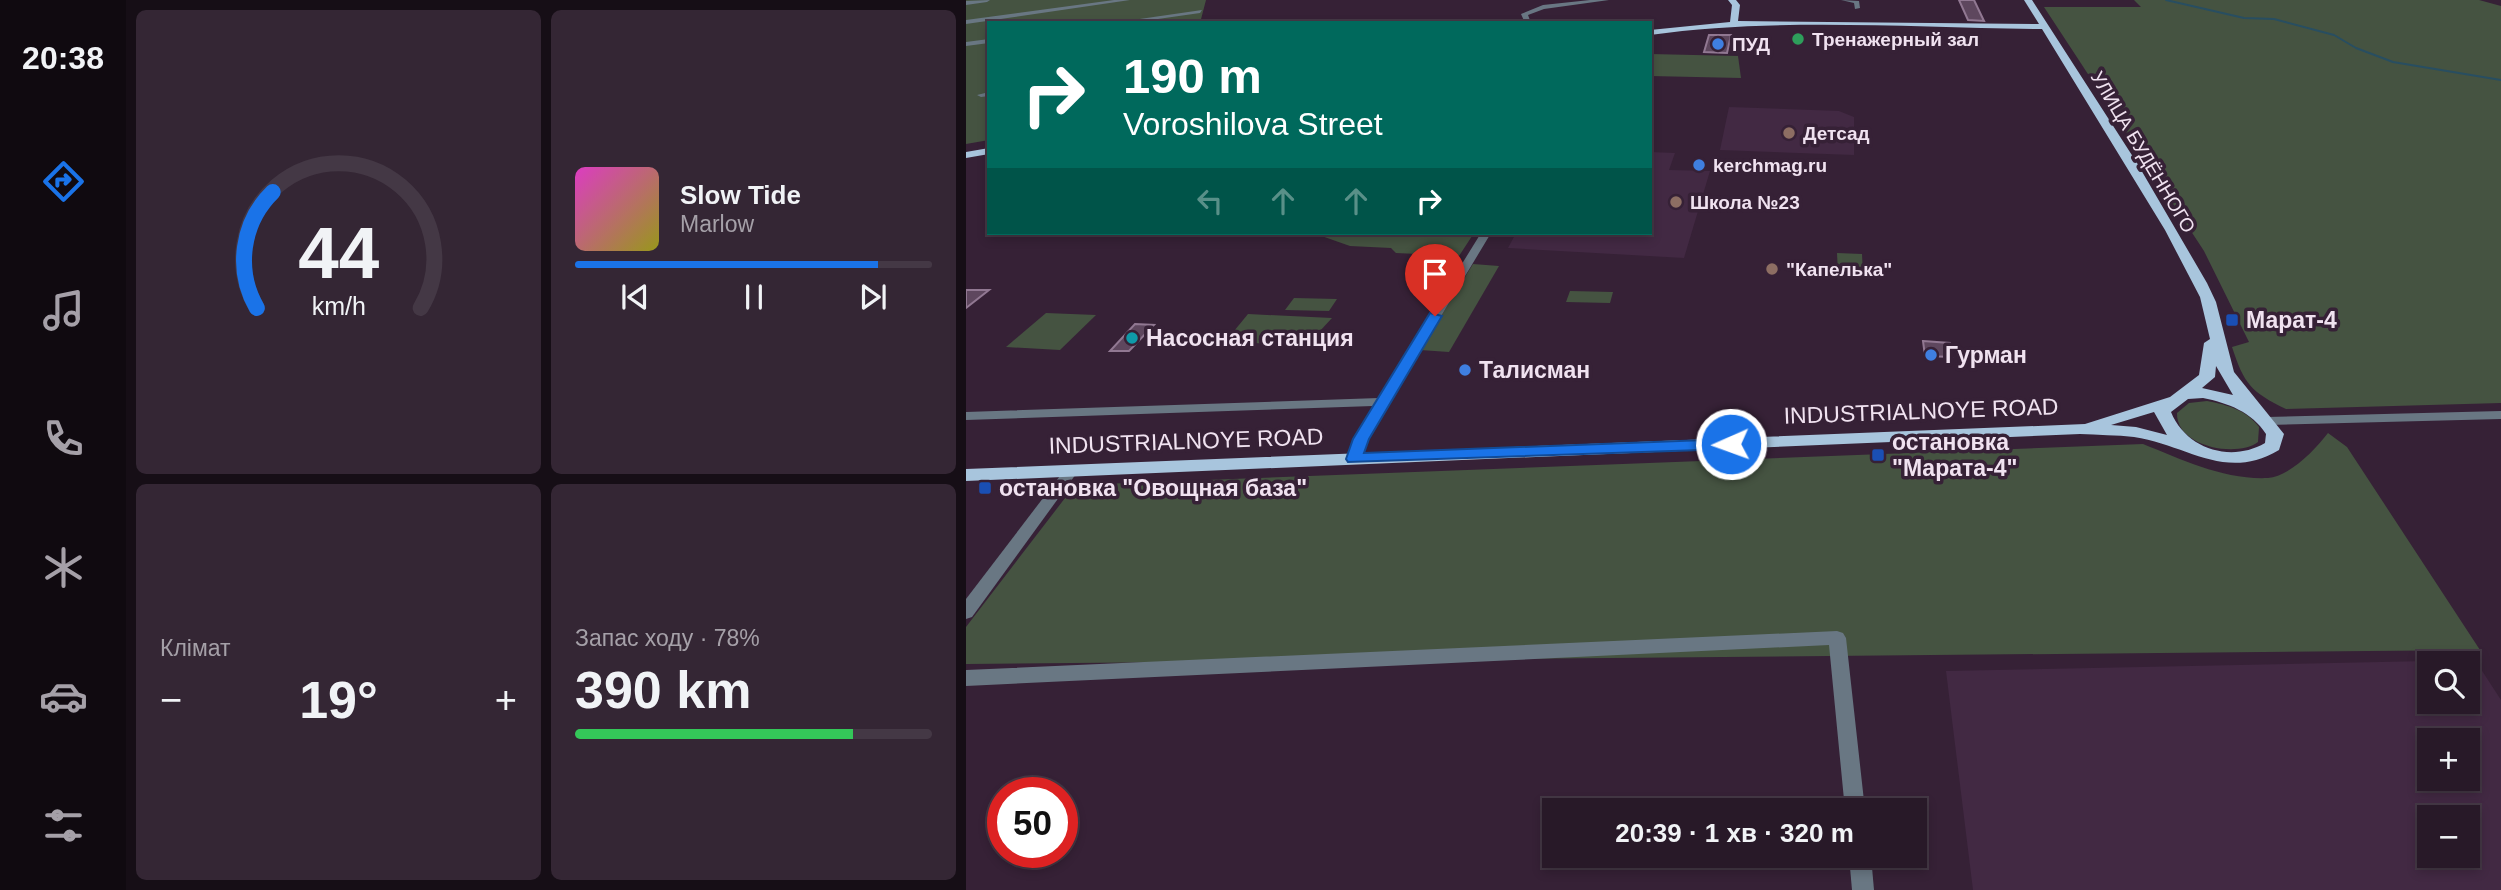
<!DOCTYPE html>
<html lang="uk">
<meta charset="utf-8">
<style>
:root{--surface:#281928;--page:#342634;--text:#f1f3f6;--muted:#a5a0a8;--line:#443845;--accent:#1a73e8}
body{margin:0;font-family:Arial,sans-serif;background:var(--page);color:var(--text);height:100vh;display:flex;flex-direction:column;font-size:26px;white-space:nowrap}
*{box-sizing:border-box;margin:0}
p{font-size:23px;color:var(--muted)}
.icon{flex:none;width:38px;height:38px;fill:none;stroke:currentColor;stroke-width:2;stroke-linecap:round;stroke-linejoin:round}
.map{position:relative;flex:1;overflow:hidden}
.panel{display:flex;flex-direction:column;gap:10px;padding:10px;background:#160e16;width:840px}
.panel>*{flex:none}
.guide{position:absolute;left:21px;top:21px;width:665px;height:214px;border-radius:0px;box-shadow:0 4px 10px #0003,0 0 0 2px var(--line);background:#00695c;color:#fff;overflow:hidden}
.fabs{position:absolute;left:1451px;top:651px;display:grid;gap:14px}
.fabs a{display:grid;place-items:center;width:63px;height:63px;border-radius:0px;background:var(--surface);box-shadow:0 4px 10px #0003,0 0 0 2px var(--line);font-size:35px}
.speed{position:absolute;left:21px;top:777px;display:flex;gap:14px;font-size:35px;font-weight:700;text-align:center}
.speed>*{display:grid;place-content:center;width:91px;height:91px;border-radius:50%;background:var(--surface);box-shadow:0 4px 10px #0003,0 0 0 2px var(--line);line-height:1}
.speed .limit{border:10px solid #d22;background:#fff;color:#111}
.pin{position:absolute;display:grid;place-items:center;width:60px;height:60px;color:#fff;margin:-72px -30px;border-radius:50% 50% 50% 0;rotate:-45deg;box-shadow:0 0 7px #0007}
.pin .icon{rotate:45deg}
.me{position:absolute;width:77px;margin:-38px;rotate:268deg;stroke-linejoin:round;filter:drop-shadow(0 0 5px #0008)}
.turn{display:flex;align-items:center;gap:24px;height:147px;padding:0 21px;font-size:32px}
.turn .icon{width:91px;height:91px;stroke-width:2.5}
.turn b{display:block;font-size:49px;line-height:60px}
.lanes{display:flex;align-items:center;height:66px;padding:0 21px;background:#0003;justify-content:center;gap:35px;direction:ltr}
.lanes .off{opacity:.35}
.big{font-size:52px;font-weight:700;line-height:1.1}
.panel .widget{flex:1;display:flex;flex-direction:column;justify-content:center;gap:10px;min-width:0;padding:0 24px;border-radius:10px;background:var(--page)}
.panel .dial{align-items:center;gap:0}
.dial svg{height:182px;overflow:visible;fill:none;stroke:var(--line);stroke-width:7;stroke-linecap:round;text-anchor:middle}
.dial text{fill:var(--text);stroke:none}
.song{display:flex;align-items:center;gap:21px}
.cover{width:84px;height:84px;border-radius:10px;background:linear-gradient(135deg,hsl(310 70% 55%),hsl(60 70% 35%))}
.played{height:7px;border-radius:4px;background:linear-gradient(90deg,var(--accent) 85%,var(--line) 85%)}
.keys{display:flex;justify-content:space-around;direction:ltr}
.heat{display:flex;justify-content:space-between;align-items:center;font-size:38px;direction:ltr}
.charge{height:10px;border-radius:5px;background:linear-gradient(90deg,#34c759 78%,var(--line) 0)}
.panel .tiles{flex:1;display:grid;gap:10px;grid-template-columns:repeat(2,1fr)}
.trip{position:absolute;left:576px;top:798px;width:385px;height:70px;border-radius:0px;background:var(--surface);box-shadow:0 4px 10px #0003,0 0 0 2px var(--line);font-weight:700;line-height:70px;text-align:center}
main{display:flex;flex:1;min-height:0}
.tab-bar{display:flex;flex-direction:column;width:126px;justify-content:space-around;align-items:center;background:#100a10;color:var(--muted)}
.tab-bar .icon{width:49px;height:49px}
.tab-bar .active{color:var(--accent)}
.tab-bar b{font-size:32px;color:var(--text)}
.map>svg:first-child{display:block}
.built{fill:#422943;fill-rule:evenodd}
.green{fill:#455341}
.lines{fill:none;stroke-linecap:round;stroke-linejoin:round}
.stream{stroke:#284e61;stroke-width:2}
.building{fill:#5e475e;stroke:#917892;stroke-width:2}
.minor{fill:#697783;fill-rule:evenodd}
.major{fill:#a8c5dd;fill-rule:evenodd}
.route{fill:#1a73e8;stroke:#114b97;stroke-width:2}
.leisure-dot{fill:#2e9e5b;stroke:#362136;stroke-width:2.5}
.shop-dot{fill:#3f7fe0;stroke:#362136;stroke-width:2.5}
.education-dot{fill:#8d6e63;stroke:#362136;stroke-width:2.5}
.transit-dot{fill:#1a4fb4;stroke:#362136;stroke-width:2.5}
.culture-dot{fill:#0f9aa8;stroke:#362136;stroke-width:2.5}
.labels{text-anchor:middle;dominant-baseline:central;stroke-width:7;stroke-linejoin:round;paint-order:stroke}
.far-poi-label{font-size:19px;font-weight:bold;fill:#f0e2f0;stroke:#362136;text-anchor:start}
.far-street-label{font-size:19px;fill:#f0e2f0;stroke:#362136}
.poi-label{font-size:23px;font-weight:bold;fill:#f0e2f0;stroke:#362136;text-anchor:start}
.street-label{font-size:23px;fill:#f0e2f0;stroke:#362136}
</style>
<main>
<nav class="tab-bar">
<b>20:38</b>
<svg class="icon active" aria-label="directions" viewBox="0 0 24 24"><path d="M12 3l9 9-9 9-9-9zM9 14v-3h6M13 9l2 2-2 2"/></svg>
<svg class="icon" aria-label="music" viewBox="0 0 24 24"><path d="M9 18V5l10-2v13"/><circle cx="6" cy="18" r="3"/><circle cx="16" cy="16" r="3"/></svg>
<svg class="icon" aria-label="phone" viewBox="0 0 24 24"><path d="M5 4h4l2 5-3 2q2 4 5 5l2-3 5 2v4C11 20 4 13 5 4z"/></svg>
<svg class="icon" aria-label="climate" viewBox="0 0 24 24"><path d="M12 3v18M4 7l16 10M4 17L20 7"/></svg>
<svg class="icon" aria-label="car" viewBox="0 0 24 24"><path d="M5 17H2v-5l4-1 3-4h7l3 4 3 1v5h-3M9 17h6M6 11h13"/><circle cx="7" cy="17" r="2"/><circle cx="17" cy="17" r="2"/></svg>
<svg class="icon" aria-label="filters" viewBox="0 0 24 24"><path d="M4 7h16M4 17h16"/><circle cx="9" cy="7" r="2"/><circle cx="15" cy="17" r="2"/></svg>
</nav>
<section class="panel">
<div class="tiles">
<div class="widget dial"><svg viewBox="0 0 100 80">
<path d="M14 69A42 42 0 1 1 86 69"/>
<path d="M14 69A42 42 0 0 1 21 18" stroke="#1a73e8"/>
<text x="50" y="56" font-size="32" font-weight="700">44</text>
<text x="50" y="72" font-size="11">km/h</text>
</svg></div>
<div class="widget">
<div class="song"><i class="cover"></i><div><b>Slow Tide</b><p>Marlow</p></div></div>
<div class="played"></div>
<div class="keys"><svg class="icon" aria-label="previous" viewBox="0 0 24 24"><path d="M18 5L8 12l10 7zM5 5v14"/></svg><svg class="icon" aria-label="pause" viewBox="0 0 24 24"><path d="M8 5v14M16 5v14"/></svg><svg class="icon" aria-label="next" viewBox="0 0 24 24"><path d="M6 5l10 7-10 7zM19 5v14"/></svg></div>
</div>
<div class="widget"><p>Клімат</p>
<div class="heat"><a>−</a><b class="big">19°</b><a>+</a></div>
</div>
<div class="widget"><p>Запас ходу · 78%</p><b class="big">390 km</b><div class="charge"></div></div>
</div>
</section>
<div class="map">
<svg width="1535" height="890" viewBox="0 0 1535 890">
<rect width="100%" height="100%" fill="#362136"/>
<g class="built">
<path d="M763,107L873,111L888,117V155L754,150Z"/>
<path d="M684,152L709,153L703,170L744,171L718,258L542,248L550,233H684Z"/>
<path d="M1509,660L1535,700V890H1007L980,671ZM1502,663V702H1463V663ZM1502,740V779H1463V740ZM1502,817V856H1463V817Z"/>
</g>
<g class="green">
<path d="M0,0H240L234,23H23V140L0,144Z"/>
<path d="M1168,0H1513L1535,6V403L1320,409C1285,392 1278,384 1266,347L1283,342L1238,251L1078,7H1175Z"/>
<path d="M684,54L772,56L775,78L684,76Z"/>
<path d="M347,233H508L493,256L430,253L425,248L384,246Z"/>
<path d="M871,253L896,254L897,274H872Z"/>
<path d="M507,264L533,266L483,352L454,350Z"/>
<path d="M604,291L647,292L644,303L600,302Z"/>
<path d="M328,298L371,299L363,311L319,310Z"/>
<path d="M80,313L130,315L94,350L40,347Z"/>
<path d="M282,314L366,318L341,345L259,342Z"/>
<path d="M1241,401C1262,405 1280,410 1293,427L1292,442C1271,458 1210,447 1211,413L1223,403Z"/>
<path d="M1362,433L1381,447L1514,650L0,664V627L109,485L1177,444C1217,460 1258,480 1302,478C1324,476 1349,450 1362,433Z"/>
</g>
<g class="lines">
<path class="stream" d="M1200,0L1278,18L1308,19L1368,35L1390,48L1427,62L1535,80"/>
</g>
<g class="building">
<path d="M993,0H1008L1018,21L1002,20Z"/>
<path d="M743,35H765L761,53L738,52Z"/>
<path d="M0,290H23L0,308Z"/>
<path d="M169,324L188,325L163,351H144Z"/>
<path d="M957,341L984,343L986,357L959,356Z"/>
</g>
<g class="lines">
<g class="minor">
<path d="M24,0L21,2L0,5V1Z"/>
<path d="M148,0H164L0,24V20Z"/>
<path d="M624,0H643L578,9L562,15L565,23H559L555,14L577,5Z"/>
<path d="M875,0L893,1L894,8L889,9L888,3Z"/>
<path d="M236,10L234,13L164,23H146Z"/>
<path d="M23,39V43L0,46V42Z"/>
<rect x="19" y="70" width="4" height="4"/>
<path d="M23,92V96L15,97L11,95Z"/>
<path d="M515,233H525L403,436L393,462L388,464L381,459L389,436L407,406L0,420V412L413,398Z"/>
<path d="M1535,411V419L1301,425L1294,421L1301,417Z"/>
<path d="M105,466L112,471L110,474L6,617L0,619V599L100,468Z"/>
<path d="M871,631L877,633L880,638L899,810H879L863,645L0,686V670Z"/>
<path d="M883,856H905L908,890H886Z"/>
</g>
<g class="major">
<path d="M762,0H770L774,5L772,21L1073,24L1058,0H1066L1171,163L1241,283L1250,302L1268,372L1318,434L1313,450C1259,482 1222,445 1168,437C1151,435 1132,435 1114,434L0,481V469L1119,424L1204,397L1233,375L1238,343L1244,339L1234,297L1199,230L1076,29C946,28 813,17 684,35V30L764,22L766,5ZM1250,366L1267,395L1236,388L1249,377ZM1237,398C1262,403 1286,412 1300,434L1299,443C1265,463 1220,449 1205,412L1222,399ZM1188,412L1201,435L1170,427L1145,425Z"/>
<path d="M23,148V154L0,158V152Z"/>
</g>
</g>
<path class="route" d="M464,313L476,316L403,439L398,453L765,439L773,444L765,449L382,462L380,459L387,439Z"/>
<circle class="leisure-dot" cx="832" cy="39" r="7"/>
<g class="shop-dot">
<circle cx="752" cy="44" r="7"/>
<circle cx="733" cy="165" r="7"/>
<circle cx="965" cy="355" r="7"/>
<circle cx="499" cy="370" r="7"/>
</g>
<g class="education-dot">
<circle cx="823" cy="133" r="7"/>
<circle cx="710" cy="202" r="7"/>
<circle cx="806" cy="269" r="7"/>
</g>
<g class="transit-dot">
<rect x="1259" y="313" width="14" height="14" rx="3.5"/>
<rect x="905" y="448" width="14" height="14" rx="3.5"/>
<rect x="12" y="481" width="14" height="14" rx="3.5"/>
</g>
<circle class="culture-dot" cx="166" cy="338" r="7"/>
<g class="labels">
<g class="far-poi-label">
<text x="846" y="39">Тренажерный зал</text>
<text x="766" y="44">ПУД</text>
<text x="837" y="133">Детсад</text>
<text x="747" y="165">kerchmag.ru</text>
<text x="724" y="202">Школа №23</text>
<text x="820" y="269">"Капелька"</text>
</g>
<g class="far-street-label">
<text transform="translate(1177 152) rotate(59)">УЛИЦА БУДЁННОГО</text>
</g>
<g class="poi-label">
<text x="1280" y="320">Марат-4</text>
<text x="180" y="338">Насосная станция</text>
<text x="979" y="355">Гурман</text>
<text x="513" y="370">Талисман</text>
<text x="926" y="442">остановка<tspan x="926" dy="26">"Марата-4"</tspan></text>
<text x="33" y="488">остановка "Овощная база"</text>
</g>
<g class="street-label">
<text transform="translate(955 411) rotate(-2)">INDUSTRIALNOYE ROAD</text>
<text transform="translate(220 441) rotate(-2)">INDUSTRIALNOYE ROAD</text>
</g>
</g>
</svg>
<div class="fabs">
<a><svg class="icon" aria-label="search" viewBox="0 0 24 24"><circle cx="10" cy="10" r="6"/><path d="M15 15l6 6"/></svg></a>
<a>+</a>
<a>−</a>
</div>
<div class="speed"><div class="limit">50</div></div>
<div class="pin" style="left:469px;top:316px;background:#d93025"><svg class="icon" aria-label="arrive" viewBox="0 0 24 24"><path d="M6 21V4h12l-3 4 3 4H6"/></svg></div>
<svg class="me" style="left:765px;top:444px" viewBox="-20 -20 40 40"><circle r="17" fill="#1a73e8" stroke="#fff" stroke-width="3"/><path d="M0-11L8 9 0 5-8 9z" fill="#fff"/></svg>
<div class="trip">20:39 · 1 хв · 320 m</div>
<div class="guide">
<div class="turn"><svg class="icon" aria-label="right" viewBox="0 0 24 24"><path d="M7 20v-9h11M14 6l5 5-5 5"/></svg><div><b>190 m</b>Voroshilova Street</div></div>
<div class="lanes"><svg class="icon off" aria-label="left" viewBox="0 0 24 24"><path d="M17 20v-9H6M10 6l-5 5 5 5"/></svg><svg class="icon off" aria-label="ahead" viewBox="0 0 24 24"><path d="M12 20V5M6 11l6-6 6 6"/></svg><svg class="icon off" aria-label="ahead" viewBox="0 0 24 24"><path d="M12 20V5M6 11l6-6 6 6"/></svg><svg class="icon" aria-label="right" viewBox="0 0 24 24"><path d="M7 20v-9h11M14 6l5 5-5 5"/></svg></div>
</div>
</div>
</main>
